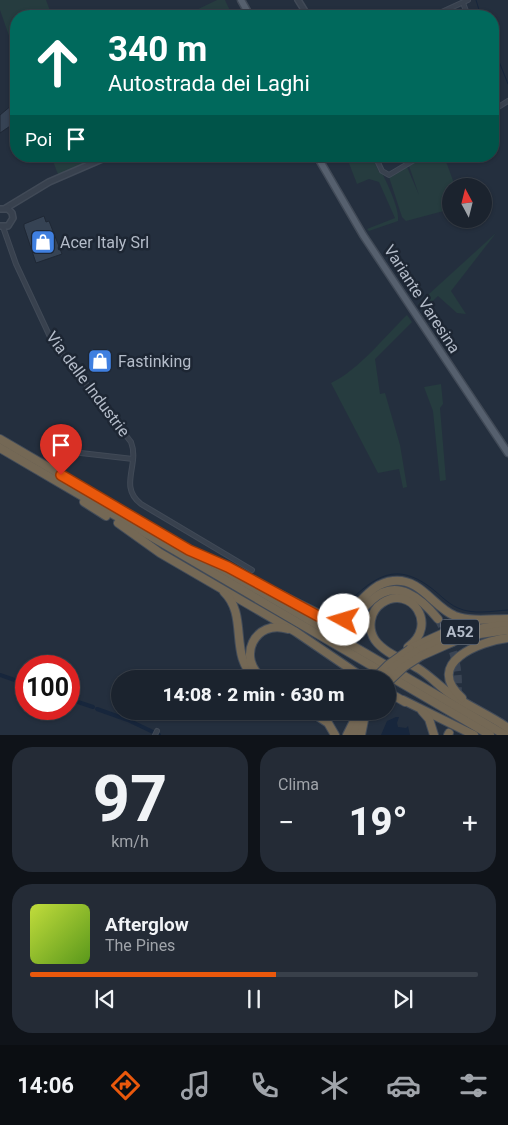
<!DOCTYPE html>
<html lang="it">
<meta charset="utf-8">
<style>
:root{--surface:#1b232e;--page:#242b36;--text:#f1f3f6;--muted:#a0a4aa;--line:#39404a;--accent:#ea580c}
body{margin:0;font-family:Roboto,sans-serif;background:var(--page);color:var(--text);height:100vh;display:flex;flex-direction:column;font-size:19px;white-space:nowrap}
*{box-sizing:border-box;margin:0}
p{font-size:16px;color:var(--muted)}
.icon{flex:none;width:28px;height:28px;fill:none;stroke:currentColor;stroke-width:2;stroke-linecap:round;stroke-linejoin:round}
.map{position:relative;height:735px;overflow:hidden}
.details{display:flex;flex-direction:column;gap:12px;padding:12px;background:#0f1319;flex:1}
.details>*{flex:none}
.guide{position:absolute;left:10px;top:10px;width:489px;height:152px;border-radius:20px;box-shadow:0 1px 4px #0004,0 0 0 1px var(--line);background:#00695c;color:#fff;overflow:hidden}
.needle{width:32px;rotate:353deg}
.tools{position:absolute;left:442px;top:178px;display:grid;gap:10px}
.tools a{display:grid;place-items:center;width:50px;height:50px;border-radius:50%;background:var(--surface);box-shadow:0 1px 4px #0004,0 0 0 1px var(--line);font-size:25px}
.speed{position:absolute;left:15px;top:655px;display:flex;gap:10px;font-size:25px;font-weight:700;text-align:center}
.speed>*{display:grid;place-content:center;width:65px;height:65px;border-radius:50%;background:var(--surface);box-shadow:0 1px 4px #0004,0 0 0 1px var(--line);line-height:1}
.speed .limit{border:8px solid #d22;background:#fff;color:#111}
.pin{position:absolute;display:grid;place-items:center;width:42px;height:42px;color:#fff;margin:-51px -21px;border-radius:50% 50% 50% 0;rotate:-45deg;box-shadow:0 0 5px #0007}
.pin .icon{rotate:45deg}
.me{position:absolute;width:55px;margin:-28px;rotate:276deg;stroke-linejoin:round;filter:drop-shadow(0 0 4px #0008)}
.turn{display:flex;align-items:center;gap:18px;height:105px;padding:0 15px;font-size:22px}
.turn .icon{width:65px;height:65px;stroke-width:2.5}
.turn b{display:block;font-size:35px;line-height:42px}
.then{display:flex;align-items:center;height:48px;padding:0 15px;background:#0003;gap:10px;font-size:19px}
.big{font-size:38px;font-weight:800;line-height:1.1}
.details .card{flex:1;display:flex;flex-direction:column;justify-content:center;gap:8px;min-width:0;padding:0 18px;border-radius:20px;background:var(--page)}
.details .dial{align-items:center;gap:0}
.dial b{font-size:65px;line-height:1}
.song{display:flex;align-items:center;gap:15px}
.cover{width:60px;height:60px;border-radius:8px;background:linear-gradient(135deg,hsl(70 70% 55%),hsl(90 70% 35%))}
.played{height:5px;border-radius:2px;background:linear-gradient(90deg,var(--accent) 55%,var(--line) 55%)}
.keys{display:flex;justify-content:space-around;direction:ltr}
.heat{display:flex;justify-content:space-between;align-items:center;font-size:28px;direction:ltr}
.details .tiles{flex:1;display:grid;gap:12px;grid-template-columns:1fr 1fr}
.card:last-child{grid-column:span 2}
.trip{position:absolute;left:111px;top:670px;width:285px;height:50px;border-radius:25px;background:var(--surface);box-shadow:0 1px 4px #0004,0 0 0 1px var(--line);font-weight:800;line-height:50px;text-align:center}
.dock{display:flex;height:80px;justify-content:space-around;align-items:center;background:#0b0e12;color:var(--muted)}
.dock .icon{width:35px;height:35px}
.dock .on{color:var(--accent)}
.dock b{font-size:22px;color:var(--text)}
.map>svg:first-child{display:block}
.green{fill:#263c3f}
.water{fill:#17263c}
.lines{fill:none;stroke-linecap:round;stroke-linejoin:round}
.stream{stroke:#17263c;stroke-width:1}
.canal{stroke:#17263c;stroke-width:4}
.building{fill:#364354;stroke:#1f2835}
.motorway-tunnel{stroke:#3a4453;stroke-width:8;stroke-dasharray:8 4;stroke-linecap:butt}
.minor-casing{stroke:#414a57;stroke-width:6}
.tertiary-casing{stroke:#414a57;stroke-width:8}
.primary-casing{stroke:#414a57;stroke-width:9}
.motorway-casing{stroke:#434c59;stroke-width:10}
.minor{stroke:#38414e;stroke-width:4}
.tertiary{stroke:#38414e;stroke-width:5}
.primary{stroke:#56606e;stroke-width:6}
.motorway{stroke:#746855;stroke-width:8}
.motorway-bridge-casing{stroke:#434c59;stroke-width:10;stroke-linecap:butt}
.motorway-bridge{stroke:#746855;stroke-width:8}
.route-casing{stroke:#983908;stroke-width:12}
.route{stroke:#ea580c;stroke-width:9}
.labels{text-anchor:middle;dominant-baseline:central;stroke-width:5;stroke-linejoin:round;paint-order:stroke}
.shield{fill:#1d2633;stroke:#878f9c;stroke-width:1}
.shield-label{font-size:15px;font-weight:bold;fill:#b4bcc9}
.poi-label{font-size:16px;fill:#b4bcc9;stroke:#1d2633;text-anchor:start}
.street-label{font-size:16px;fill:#b4bcc9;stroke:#1d2633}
</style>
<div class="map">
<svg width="508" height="735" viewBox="0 0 508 735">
<rect width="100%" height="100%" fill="#242f3e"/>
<g class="green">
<path d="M0,0H46L52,16H16V56L0,10Z"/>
<path d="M217,0H225L232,15L229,16H191L190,13Z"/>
<path d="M51,156H107L59,177Z"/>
<path d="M350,156H372L379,172L381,171C386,181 400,209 398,221L369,231L367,229L395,218L379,182L369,179L357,184L347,158Z"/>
<path d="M424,156H444L455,186H451V209L406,221L402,217L389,177L407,167L419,195L409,166Z"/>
<path d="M496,233L451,291L466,314L457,313L438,296L422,311L418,304Z"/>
<path d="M407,315L412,322L375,359L380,394L385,393L400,445L407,487L403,488L399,469L378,473L331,383C359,370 385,336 407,315Z"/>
<path d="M441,384L443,404L440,408L446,480L440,481L433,411L424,387Z"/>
</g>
<path class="water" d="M396,717H399L397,723L398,727L406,728L408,726L410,735H381L387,721Z"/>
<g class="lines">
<g class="stream">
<path d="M476,0L481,16"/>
<path d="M492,44L508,84"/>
<path d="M344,606C370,582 391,560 427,585C438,592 446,603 458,608C473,615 492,611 508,610"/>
</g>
<g class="canal">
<path d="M0,675L26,684"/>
<path d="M69,699L93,707"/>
<path d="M97,709L128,720L153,732"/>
<path d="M158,735H159"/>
</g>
</g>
<g class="building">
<path d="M12,105L14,108L12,109L16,116V122L0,133V115Z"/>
<path d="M44,216L46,222L49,221L62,254L36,263L24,227V224Z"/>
</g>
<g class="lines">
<path class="motorway-tunnel" d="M438,619C452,643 461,668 457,697"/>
<defs>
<g id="minor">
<path d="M463,3L468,16"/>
<path d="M450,9L452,16"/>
<path d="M433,16L468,0"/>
<path d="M492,111L508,101"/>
<path d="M375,156L382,171L389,175L421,156"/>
<path d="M3,227L16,264L51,339L131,442C140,465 118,486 141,504L252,570"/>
<path d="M72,452L133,459"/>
<path d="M155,735L157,731"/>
</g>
<g id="tertiary">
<path d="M298,0L308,16"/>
<path d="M6,208L49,182L109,156"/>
<path d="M0,209H8L12,213L13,218L8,226H0"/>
</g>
<g id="primary">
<path d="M241,0L250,16"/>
<path d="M317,156L363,235L508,453"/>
</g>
<g id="motorway">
<path d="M0,439L505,735"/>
<path d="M0,448L490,735"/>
<path d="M84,502L106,516"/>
<path d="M118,523L160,553L296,632L365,679"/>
<path d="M249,579L319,614C354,630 360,584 393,581C421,578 433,607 455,616C471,622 491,619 508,619"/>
<path d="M224,592C249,616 228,656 256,679"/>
<path d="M340,621C355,618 362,609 372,600C397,577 422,599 438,619"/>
<path d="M408,647C439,625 411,584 382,603C370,611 367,628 375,640C384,653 405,660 419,669C430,676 438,685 449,693C468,706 489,715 508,728"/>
<path d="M413,647L446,632L476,623"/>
<path d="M416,652C446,636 475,627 508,625"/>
<path d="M421,656L466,636L507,630"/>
<path d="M264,679C235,659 255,618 288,629"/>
<path d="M388,692L405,702"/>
<path d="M462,698C423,663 480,641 508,638"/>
<path d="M403,700L474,735"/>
<path d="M310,711L328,723L335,735"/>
<path d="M319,711L334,715L345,711"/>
<path d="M422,711L429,719L434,735"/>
<path d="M347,735L359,711"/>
<path d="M353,735L365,711"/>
<path d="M361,735L364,720"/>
<path d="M448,735L449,733"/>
</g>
</defs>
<use href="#minor" class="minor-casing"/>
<use href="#tertiary" class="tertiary-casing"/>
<use href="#primary" class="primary-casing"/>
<use href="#motorway" class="motorway-casing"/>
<use href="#minor" class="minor"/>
<use href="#tertiary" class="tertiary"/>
<use href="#primary" class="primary"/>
<use href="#motorway" class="motorway"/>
<defs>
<g id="motorway-bridge">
<path d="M374,679L388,665L410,649"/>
<path d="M383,679L397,665L416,652"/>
<path d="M388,682L404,667L421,656"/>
</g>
</defs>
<use href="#motorway-bridge" class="motorway-bridge-casing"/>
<use href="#motorway-bridge" class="motorway-bridge"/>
</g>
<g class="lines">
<defs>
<path id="route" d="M61,475L189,550L228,567L318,616L331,620H344"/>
</defs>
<use href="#route" class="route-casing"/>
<use href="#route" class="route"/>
</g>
<defs>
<symbol id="shop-square" viewBox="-11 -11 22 22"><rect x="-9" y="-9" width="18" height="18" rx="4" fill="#3f7fe0" stroke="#1d2633"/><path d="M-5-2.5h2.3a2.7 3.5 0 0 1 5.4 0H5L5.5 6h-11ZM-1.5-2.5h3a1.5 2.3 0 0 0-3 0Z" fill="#fff"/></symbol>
</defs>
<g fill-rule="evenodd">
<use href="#shop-square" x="29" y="228" width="28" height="28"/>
<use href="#shop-square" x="86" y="347" width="28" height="28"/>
</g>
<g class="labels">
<rect class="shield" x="441" y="619.5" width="38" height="25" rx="4"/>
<g class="shield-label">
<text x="460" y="632">A52</text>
</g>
<g class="poi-label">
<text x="60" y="242">Acer Italy Srl</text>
<text x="118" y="361">Fastinking</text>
</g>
<g class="street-label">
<text transform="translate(422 299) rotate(57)">Variante Varesina</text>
<text transform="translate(88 384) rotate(53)">Via delle Industrie</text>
</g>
</g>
</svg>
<div class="tools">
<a><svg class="needle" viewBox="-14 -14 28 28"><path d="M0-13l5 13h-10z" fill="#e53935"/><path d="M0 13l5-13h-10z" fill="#a0a4aa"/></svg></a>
</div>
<div class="speed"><div class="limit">100</div></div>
<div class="pin" style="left:61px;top:475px;background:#d93025"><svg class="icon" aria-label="arrive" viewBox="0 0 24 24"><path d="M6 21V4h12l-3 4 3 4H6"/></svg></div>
<svg class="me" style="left:344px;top:620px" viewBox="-20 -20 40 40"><circle r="19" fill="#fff"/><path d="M0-13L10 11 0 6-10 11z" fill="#ea580c"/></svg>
<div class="trip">14:08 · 2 min · 630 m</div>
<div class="guide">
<div class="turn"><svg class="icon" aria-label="ahead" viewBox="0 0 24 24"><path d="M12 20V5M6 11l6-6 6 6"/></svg><div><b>340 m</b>Autostrada dei Laghi</div></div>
<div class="then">Poi<svg class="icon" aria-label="arrive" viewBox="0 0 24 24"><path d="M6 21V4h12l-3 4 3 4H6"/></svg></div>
</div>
</div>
<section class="details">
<div class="tiles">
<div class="card dial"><b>97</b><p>km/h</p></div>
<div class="card"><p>Clima</p>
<div class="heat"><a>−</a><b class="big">19°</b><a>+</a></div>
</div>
<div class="card">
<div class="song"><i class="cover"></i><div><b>Afterglow</b><p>The Pines</p></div></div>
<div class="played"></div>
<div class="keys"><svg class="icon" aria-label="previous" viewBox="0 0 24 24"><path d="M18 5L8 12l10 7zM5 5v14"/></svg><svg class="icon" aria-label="pause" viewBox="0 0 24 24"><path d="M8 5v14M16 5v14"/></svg><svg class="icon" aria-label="next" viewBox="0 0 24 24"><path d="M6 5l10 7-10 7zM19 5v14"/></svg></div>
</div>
</div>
</section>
<nav class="dock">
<b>14:06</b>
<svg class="icon on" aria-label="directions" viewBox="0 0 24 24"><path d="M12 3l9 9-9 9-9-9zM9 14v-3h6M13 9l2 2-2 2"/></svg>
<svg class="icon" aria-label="music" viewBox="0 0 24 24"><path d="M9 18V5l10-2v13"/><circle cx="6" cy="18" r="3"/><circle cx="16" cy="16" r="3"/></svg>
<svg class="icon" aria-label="phone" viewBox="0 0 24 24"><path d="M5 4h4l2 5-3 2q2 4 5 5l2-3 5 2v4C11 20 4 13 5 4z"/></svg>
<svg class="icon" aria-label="climate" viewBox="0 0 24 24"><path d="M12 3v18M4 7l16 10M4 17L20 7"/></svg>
<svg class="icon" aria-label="car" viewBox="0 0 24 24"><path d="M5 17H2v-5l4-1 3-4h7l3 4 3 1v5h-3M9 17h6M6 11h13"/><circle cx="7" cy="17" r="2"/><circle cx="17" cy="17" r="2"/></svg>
<svg class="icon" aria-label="filters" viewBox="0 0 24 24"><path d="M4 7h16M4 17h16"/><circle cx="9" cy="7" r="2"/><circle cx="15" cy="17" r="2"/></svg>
</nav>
